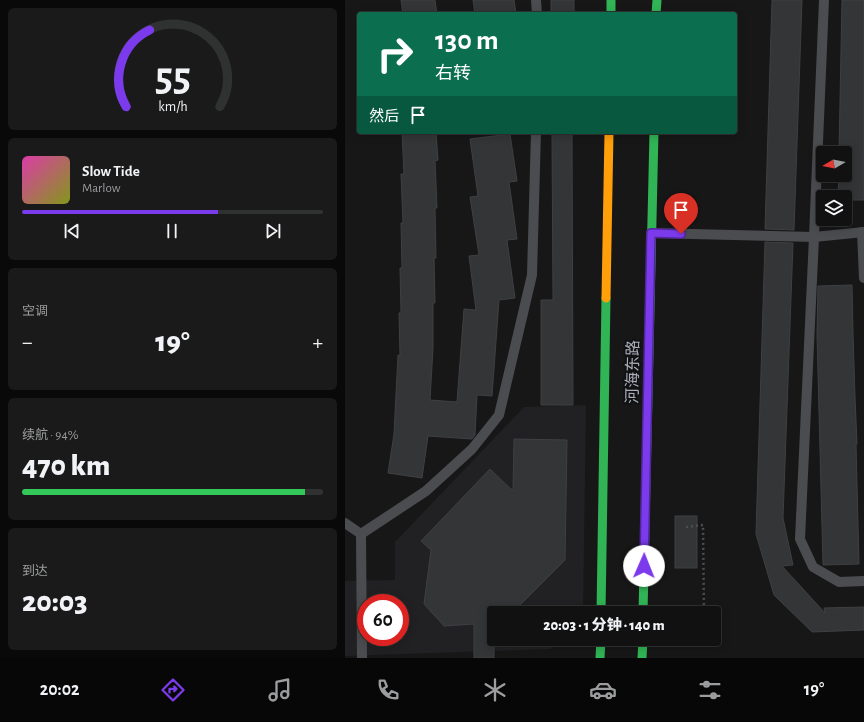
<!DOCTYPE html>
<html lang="zh">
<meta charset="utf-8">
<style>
:root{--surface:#111;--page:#1a1a1a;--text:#f1f3f6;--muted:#9c9d9f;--line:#303131;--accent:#7c3aed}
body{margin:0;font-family:"Alegreya Sans","Noto Sans SC",sans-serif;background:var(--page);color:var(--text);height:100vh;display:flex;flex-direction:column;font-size:15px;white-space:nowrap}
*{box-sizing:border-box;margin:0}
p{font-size:13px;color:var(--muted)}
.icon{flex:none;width:22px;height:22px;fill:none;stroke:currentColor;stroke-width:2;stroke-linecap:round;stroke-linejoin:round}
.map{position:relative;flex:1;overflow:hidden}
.panel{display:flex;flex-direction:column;gap:8px;padding:8px;background:#090909;width:345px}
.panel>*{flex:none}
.guide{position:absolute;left:12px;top:12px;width:380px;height:122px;border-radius:4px;box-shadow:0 2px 10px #0003,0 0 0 1px var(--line);background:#0b6e4f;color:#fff;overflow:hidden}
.needle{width:26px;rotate:260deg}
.controls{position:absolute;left:471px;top:146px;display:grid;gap:8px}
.controls a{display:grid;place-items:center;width:36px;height:36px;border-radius:4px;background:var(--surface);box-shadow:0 2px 10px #0003,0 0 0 1px var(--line);font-size:20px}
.speed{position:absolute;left:12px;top:594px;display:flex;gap:8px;font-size:20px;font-weight:700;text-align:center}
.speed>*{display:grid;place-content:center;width:52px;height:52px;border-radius:50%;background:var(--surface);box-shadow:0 2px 10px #0003,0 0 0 1px var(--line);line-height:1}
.speed .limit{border:6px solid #d22;background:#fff;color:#111}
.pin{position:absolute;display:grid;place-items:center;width:34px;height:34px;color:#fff;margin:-41px -17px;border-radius:50% 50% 50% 0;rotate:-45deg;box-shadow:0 0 4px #0007}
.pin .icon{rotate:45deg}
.me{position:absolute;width:44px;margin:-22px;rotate:1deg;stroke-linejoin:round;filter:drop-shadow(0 0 3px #0008)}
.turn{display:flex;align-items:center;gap:14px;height:84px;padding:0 12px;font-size:18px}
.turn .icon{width:52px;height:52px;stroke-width:2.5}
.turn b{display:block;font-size:28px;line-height:34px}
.then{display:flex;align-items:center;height:38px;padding:0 12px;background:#0003;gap:8px;font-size:15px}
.big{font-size:30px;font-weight:800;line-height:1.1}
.panel .card{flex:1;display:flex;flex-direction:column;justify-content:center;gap:6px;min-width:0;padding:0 14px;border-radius:6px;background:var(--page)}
.panel .dial{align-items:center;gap:0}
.dial svg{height:104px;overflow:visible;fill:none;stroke:var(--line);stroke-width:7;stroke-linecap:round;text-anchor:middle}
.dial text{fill:var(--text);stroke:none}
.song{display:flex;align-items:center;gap:12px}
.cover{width:48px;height:48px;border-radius:6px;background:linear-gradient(135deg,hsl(320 70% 55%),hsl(70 70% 35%))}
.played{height:4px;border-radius:2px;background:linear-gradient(90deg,var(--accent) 65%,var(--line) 65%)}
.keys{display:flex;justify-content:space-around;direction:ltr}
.heat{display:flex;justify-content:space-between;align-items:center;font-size:22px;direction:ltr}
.charge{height:6px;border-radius:3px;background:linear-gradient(90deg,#34c759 94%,var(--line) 0)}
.trip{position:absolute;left:142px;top:606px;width:234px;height:40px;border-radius:4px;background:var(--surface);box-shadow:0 2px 10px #0003,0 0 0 1px var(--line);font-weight:800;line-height:40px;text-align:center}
.menu{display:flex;height:64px;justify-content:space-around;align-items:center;background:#070707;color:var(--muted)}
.menu .icon{width:28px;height:28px}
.menu .selected{color:var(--accent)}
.menu b{font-size:18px;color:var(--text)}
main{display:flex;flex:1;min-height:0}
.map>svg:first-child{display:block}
.built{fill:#212124;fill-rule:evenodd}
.building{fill:#343537;stroke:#3f4043}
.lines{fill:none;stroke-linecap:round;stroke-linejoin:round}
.path{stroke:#4d4e52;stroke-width:2.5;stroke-dasharray:2 3;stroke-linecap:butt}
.lane{stroke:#4b4c50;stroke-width:10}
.fast{stroke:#30b455;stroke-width:9}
.slow{stroke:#ff9f0a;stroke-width:9}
.route-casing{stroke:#51269a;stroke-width:10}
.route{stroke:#7c3aed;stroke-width:7}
.labels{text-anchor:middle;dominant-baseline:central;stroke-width:4;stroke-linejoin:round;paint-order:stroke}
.street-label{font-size:16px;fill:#a8adb8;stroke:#111113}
</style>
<main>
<section class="panel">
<div class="card dial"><svg viewBox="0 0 100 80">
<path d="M14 69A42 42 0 1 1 86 69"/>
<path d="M14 69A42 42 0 0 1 32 10" stroke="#7c3aed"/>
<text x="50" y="56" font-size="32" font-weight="700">55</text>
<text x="50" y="72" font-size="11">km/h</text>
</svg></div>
<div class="card">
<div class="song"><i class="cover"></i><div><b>Slow Tide</b><p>Marlow</p></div></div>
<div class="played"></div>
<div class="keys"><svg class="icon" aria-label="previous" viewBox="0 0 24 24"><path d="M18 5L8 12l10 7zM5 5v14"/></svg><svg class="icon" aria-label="pause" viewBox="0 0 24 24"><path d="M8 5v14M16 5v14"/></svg><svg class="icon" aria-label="next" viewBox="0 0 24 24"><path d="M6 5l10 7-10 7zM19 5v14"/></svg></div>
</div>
<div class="card"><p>空调</p>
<div class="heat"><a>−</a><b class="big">19°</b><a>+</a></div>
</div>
<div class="card"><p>续航 · 94%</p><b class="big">470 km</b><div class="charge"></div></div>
<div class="card"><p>到达</p><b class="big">20:03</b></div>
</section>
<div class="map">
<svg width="519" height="658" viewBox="0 0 519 658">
<rect width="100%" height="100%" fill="#171717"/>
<path class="built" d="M241,405L238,613H149V639H215L205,649L0,656V581L50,580V542L179,407ZM21,603H55V637H21Z"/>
<g class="building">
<path d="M56,0H90L92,14H58Z"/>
<path d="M128,0H169L171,14H130Z"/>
<rect x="206" y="0" width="23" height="14"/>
<path d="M427,0H457L449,230L420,229Z"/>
<path d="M497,0H519V200H500V197H493L494,175H500V153H494Z"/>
<path d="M57,132H91L93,160L90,161L92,208H90L91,258H89L90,303H88V348L85,400L112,402L119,309L131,310L124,256L134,255L125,197L133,196L125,139L165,134L172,181L164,182L172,239L162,240L170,298L154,300L147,396L132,395L130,435L127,439L83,436L77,478L43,473L49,434L53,355H55L54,313L56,312L55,268H57L56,223H58L56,174H59Z"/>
<path d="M207,132H227L228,405H196V300H208Z"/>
<path d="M420,242L448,243L438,518L448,565L437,566L480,613L479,608L519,607V630L467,632L429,595L411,534Z"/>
<path d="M507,285L508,333L510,397L512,444H511L514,564L478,565L472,334L473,286Z"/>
<path d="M169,439L222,440L220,560L167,613H149V658H129V624L99,626L79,604L86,550L76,541L145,469L168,491Z"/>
<rect x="330" y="516" width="22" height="52"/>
</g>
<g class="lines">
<path class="path" d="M341,527L358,525L359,613"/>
<g class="lane">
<path d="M191,0L192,14"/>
<path d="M479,0L469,237L455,539L468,567L494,582L519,581"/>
<path d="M517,232L519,278"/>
<path d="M306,233L469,237L519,232"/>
<path d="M0,523L16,534"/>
<path d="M16,534L81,491L127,449L154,415L187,275L191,132"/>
<path d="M16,534L17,658"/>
</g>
<g class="fast">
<path d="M266,0V14"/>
<path d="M311,14L312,0"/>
<path d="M256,613L261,298"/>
<path d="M298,613L309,132"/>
<path d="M255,658L256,639"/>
<path d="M297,658L298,639"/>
</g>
<path class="slow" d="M261,298L264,132"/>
</g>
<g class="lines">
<defs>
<path id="route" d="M299,566L306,233L336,234"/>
</defs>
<use href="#route" class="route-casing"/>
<use href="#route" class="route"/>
</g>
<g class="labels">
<g class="street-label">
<text transform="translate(288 372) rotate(-89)">河海东路</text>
</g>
</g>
</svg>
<div class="controls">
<a><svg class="needle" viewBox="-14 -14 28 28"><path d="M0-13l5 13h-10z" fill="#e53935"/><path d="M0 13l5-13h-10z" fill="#9c9d9f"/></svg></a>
<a><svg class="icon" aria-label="layers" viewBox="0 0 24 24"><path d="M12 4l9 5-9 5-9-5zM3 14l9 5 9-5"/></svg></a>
</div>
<div class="speed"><div class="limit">60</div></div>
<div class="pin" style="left:336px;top:234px;background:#d93025"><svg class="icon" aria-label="arrive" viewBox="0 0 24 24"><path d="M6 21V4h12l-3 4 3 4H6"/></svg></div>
<svg class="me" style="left:299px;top:566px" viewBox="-20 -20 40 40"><circle r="19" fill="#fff"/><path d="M0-13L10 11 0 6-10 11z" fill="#7c3aed"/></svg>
<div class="trip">20:03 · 1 分钟 · 140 m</div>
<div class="guide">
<div class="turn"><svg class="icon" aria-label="right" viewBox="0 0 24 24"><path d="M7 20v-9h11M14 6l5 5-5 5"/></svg><div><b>130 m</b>右转</div></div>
<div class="then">然后<svg class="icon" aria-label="arrive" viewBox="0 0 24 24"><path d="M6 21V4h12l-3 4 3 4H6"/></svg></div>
</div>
</div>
</main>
<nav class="menu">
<b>20:02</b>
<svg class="icon selected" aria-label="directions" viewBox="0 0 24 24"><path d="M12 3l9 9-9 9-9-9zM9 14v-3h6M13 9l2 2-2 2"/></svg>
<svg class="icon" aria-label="music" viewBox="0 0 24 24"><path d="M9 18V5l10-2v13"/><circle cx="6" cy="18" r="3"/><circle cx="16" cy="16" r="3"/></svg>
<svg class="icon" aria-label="phone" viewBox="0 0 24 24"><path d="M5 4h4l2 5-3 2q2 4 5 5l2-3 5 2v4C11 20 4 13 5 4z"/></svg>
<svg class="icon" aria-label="climate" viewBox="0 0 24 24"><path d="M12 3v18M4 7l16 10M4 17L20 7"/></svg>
<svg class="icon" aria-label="car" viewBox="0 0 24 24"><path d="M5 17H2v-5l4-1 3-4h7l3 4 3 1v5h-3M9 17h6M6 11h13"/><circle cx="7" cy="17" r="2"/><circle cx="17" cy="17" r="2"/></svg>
<svg class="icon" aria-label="filters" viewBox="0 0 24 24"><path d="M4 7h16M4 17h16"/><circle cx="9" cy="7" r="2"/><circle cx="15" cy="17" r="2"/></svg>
<b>19°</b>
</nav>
